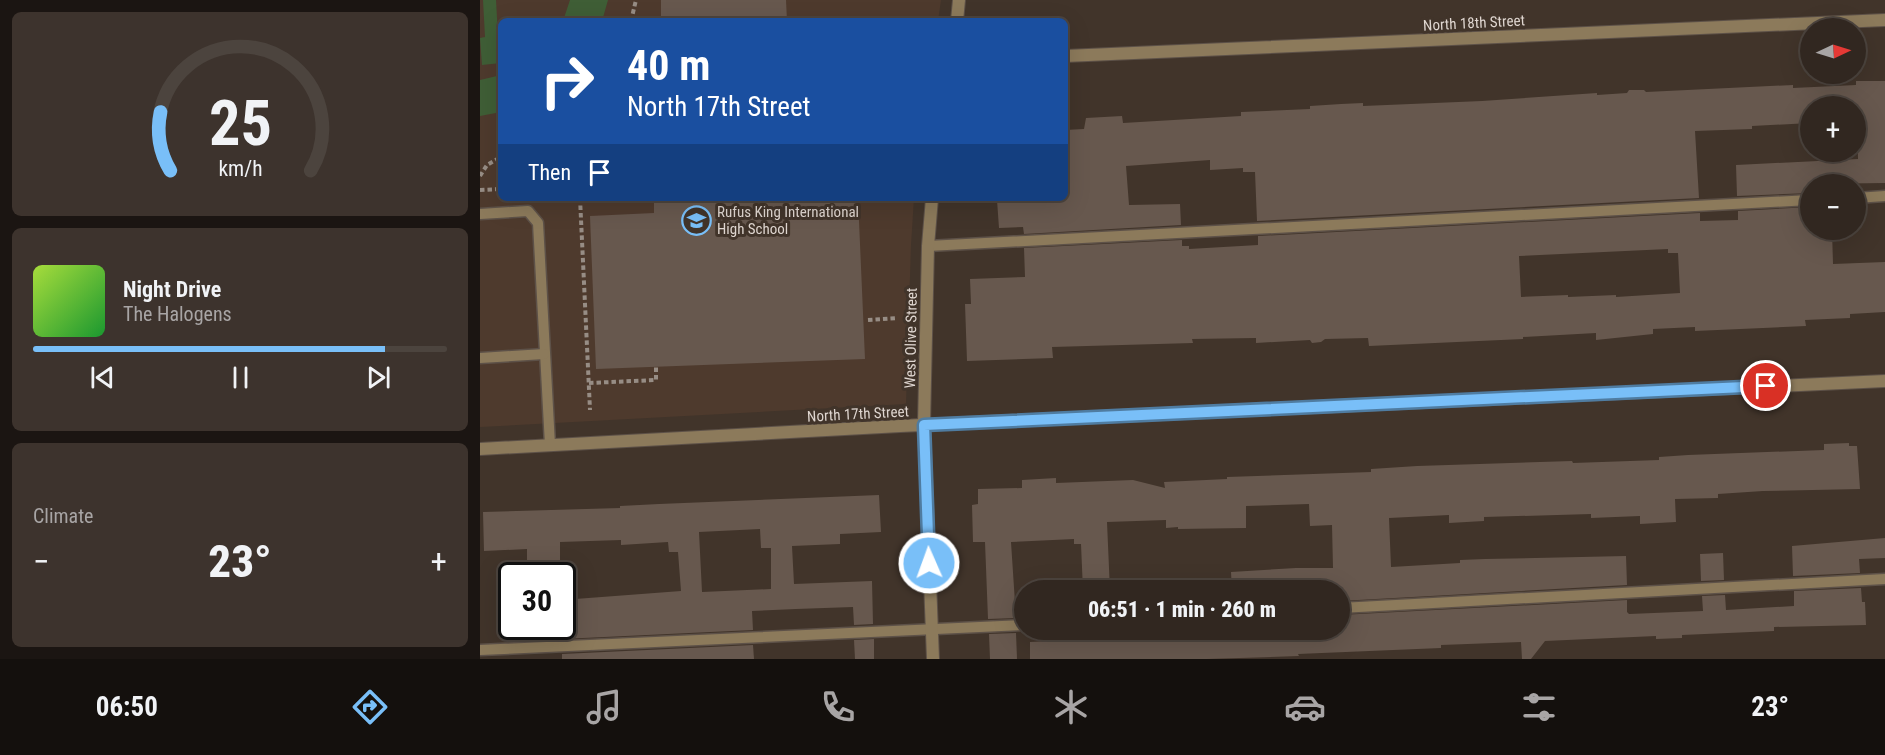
<!DOCTYPE html>
<meta charset="utf-8">
<style>
:root{--surface:#312720;--page:#3d332d;--text:#f1f3f6;--muted:#a8a5a5;--line:#4c443e;--accent:#79bff8}
body{margin:0;font-family:"Roboto Condensed",sans-serif;background:var(--page);color:var(--text);height:100vh;display:flex;flex-direction:column;font-size:22px;white-space:nowrap}
*{box-sizing:border-box;margin:0}
p{font-size:20px;color:var(--muted)}
.icon{flex:none;width:33px;height:33px;fill:none;stroke:currentColor;stroke-width:2;stroke-linecap:round;stroke-linejoin:round}
.map{position:relative;flex:1;overflow:hidden}
.sheet{display:flex;flex-direction:column;gap:12px;padding:12px;background:#1b1512;width:480px}
.sheet>*{flex:none}
.guide{position:absolute;left:18px;top:18px;width:570px;height:183px;border-radius:9px;box-shadow:0 6px 24px #0002,0 0 0 2px var(--line);background:#1a4fa0;color:#fff;overflow:hidden}
.needle{width:39px;rotate:86deg}
.controls{position:absolute;left:1320px;top:18px;display:grid;gap:12px}
.controls a{display:grid;place-items:center;width:66px;height:66px;border-radius:50%;background:var(--surface);box-shadow:0 6px 24px #0002,0 0 0 2px var(--line);font-size:30px}
.speed{position:absolute;left:18px;top:562px;display:flex;gap:12px;font-size:30px;font-weight:700;text-align:center}
.speed>*{display:grid;place-content:center;width:78px;height:78px;border-radius:50%;background:var(--surface);box-shadow:0 6px 24px #0002,0 0 0 2px var(--line);line-height:1}
.speed .limit{border:3px solid #111;border-radius:9px;background:#fff;color:#111}
.pin{position:absolute;display:grid;place-items:center;width:51px;height:51px;color:#fff;margin:-26px;border:3px solid #fff;border-radius:50%;box-shadow:0 2px 6px #0007}
.me{position:absolute;width:66px;margin:-33px;rotate:358deg;stroke-linejoin:round;filter:drop-shadow(0 0 4px #0008)}
.turn{display:flex;align-items:center;gap:21px;height:126px;padding:0 30px;font-size:27px}
.turn .icon{width:78px;height:78px;stroke-width:2.5}
.turn b{display:block;font-size:42px;line-height:51px}
.then{display:flex;align-items:center;height:57px;padding:0 30px;background:#0003;gap:12px;font-size:22px}
.big{font-size:45px;font-weight:800;line-height:1.1}
.sheet .tile{flex:1;display:flex;flex-direction:column;justify-content:center;gap:9px;min-width:0;padding:0 21px;border-radius:9px;background:var(--page)}
.sheet .dial{align-items:center;gap:0}
.dial svg{height:156px;overflow:visible;fill:none;stroke:var(--line);stroke-width:7;stroke-linecap:round;text-anchor:middle}
.dial text{fill:var(--text);stroke:none}
.song{display:flex;align-items:center;gap:18px}
.cover{width:72px;height:72px;border-radius:9px;background:linear-gradient(135deg,hsl(80 70% 55%),hsl(130 70% 35%))}
.played{height:6px;border-radius:3px;background:linear-gradient(90deg,var(--accent) 85%,var(--line) 85%)}
.keys{display:flex;justify-content:space-around;direction:ltr}
.heat{display:flex;justify-content:space-between;align-items:center;font-size:33px;direction:ltr}
.trip{position:absolute;left:534px;top:580px;width:336px;height:60px;border-radius:30px;background:var(--surface);box-shadow:0 6px 24px #0002,0 0 0 2px var(--line);font-weight:800;line-height:60px;text-align:center}
.tabs{display:flex;height:96px;justify-content:space-around;align-items:center;background:#14100d;color:var(--muted)}
.tabs .icon{width:42px;height:42px}
.tabs .active{color:var(--accent)}
.tabs b{font-size:27px;color:var(--text)}
main{display:flex;flex:1;min-height:0}
.map>svg:first-child{display:block}
.built{fill:#4e3a2d}
.green{fill:#3f5e36}
.building{fill:#67584e;fill-rule:evenodd}
.lines{fill:none;stroke-linecap:round;stroke-linejoin:round}
.lane-casing{stroke:#5d5148;stroke-width:13}
.street-casing{stroke:#5d5148;stroke-width:14}
.path{stroke:#978d85;stroke-width:4;stroke-dasharray:4.5 3;stroke-linecap:butt}
.lane{stroke:#8c7a5b;stroke-width:10}
.street{stroke:#8c7a5b;stroke-width:12}
.route-casing{stroke:#4f7ca1;stroke-width:15}
.route{stroke:#79bff8;stroke-width:10}
.labels{text-anchor:middle;dominant-baseline:central;stroke-width:6;stroke-linejoin:round;paint-order:stroke}
.street-label{font-size:15px;fill:#dfd6d0;stroke:#41342a}
.poi-label{font-size:15px;fill:#dfd6d0;stroke:#41342a;text-anchor:start}
</style>
<main>
<section class="sheet">
<div class="tile dial"><svg viewBox="0 0 100 80">
<path d="M14 69A42 42 0 1 1 86 69"/>
<path d="M14 69A42 42 0 0 1 9 39" stroke="#79bff8"/>
<text x="50" y="56" font-size="32" font-weight="700">25</text>
<text x="50" y="72" font-size="11">km/h</text>
</svg></div>
<div class="tile">
<div class="song"><i class="cover"></i><div><b>Night Drive</b><p>The Halogens</p></div></div>
<div class="played"></div>
<div class="keys"><svg class="icon" aria-label="previous" viewBox="0 0 24 24"><path d="M18 5L8 12l10 7zM5 5v14"/></svg><svg class="icon" aria-label="pause" viewBox="0 0 24 24"><path d="M8 5v14M16 5v14"/></svg><svg class="icon" aria-label="next" viewBox="0 0 24 24"><path d="M6 5l10 7-10 7zM19 5v14"/></svg></div>
</div>
<div class="tile"><p>Climate</p>
<div class="heat"><a>−</a><b class="big">23°</b><a>+</a></div>
</div>
</section>
<div class="map">
<svg width="1405" height="659" viewBox="0 0 1405 659">
<rect width="100%" height="100%" fill="#41342a"/>
<path class="built" d="M0,0H461L458,21H21V198H434L431,245L426,404L0,427Z"/>
<g class="green">
<path d="M3,0H16L18,36L21,37V63L2,65L0,38L5,37Z"/>
<path d="M90,0H128L122,21H83Z"/>
<path d="M21,75V112L0,116V80Z"/>
</g>
<g class="building">
<path d="M181,0H306L307,21H181Z"/>
<path d="M1376,81H1405V183L1330,184V193L1257,196L1256,165L1378,159L1377,106H1330V123L1272,126V129L1215,131L1219,198L777,221L775,172H763V168L730,170V160L646,166L649,205L700,204L701,225L544,234L543,227L519,228L517,200L585,198V130L604,129L606,118L642,116L643,123L761,116V112L830,109V106L861,104L883,103V106L1002,101L1117,93V95L1147,93L1149,90H1164L1166,92L1313,85V88L1376,85Z"/>
<path d="M174,198H378L385,359L116,369L110,216L174,213Z"/>
<path d="M1330,207V230H1352L1353,264L1405,262V312L1370,314V318L1325,320L1326,326L1215,331V327L1173,329V334L1116,340V333L1043,337V339L889,346L888,338L845,339L841,342L832,343L830,340L776,343V338L712,339L713,343L572,347L573,358L487,361L485,304H491L490,279L545,277L544,248L702,240V246H709V249L778,245V236L1220,213V221L1258,220V211ZM1188,249V253H1198L1200,293L1136,297V295L1088,297V295L1041,297L1039,256Z"/>
<path d="M1369,443V446H1377L1380,489L1283,491L1238,494V498L1195,499L1196,522L1160,524V516L1111,518V514L1004,517V521L969,523V515L909,518L911,567L980,563V560L1005,559L1146,556L1147,585L860,601V591H752L751,572L816,568H853L852,525L830,526L829,504L766,506V528L698,529V527L686,528V520L627,522L630,591H603L601,544H594V539L531,542L536,618L508,619L505,542H493L492,505L498,504V489L542,488V480L576,478V483L653,480L685,488L684,482L747,479V477L891,472V469L937,466L1092,461L1093,463L1179,460V457L1208,455L1344,450V444Z"/>
<path d="M399,495L401,532L360,534V544L312,546L314,584L392,581L393,624L374,625L373,607L316,609L272,611L273,630L82,639V600L201,591L198,552H189L188,542L141,545V540L80,542V562L47,563V549L4,551L3,512L140,508V506L179,504ZM280,529L281,548H291V589L222,592L219,532Z"/>
<path d="M1405,538V558L1379,559L1380,573L1313,576L1312,546Z"/>
<path d="M1243,553L1244,580L1221,581L1220,554Z"/>
<path d="M1381,588L1382,602H1385L1386,625L1294,627V631L1202,635V638L1176,639V636L1065,641L1051,659H1042L1041,642L961,645V648L818,654L819,656L727,659H550V642L743,633V631L769,630L770,633L860,630V615L1147,600V612L1149,614L1223,611L1222,596L1245,595L1246,610L1314,606V591Z"/>
<path d="M536,633L537,659H510L509,634Z"/>
<path d="M394,639V659H375L374,640Z"/>
<path d="M273,645L274,659H82V654Z"/>
</g>
<g class="lines">
<defs>
<g id="lane">
<path d="M1376,198L1405,196"/>
<path d="M0,214L48,211L58,223L70,445"/>
<path d="M448,246L1330,200"/>
<path d="M0,358L64,354"/>
<path d="M860,608L1405,579"/>
<path d="M0,650L544,625"/>
</g>
<g id="street">
<path d="M477,21L479,0"/>
<path d="M585,56L1405,20"/>
<path d="M452,198L448,246L444,425L453,659"/>
<path d="M0,449L420,426L1405,381"/>
</g>
</defs>
<use href="#lane" class="lane-casing"/>
<use href="#street" class="street-casing"/>
<g class="path">
<path d="M151,21L156,0"/>
<path d="M0,176L7,165L21,157"/>
<path d="M0,190L21,189"/>
<path d="M100,198L110,410"/>
<path d="M388,320L417,318"/>
<path d="M109,383L176,380V367"/>
</g>
<use href="#lane" class="lane"/>
<use href="#street" class="street"/>
</g>
<g class="lines">
<defs>
<path id="route" d="M449,563L444,425L1286,386"/>
</defs>
<use href="#route" class="route-casing"/>
<use href="#route" class="route"/>
</g>
<defs>
<symbol id="school-ring" viewBox="-11 -11 22 22"><circle r="9.5" fill="#41342a" stroke="#79bff8" stroke-width="1.5"/><path d="M0-5L7-2L0 1L-7-2ZM-4 1L0 2.5L4 1V4Q0 6-4 4Z" fill="#79bff8"/></symbol>
</defs>
<g fill-rule="evenodd">
<use href="#school-ring" x="200" y="204" width="33" height="33"/>
</g>
<g class="labels">
<g class="street-label">
<text transform="translate(994 23) rotate(-3)">North 18th Street</text>
<text transform="translate(431 338) rotate(-89)">West Olive Street</text>
<text transform="translate(378 414) rotate(-3)">North 17th Street</text>
</g>
<g class="poi-label">
<text x="237" y="212">Rufus King International<tspan x="237" dy="17">High School</tspan></text>
</g>
</g>
</svg>
<div class="controls">
<a><svg class="needle" viewBox="-14 -14 28 28"><path d="M0-13l5 13h-10z" fill="#e53935"/><path d="M0 13l5-13h-10z" fill="#a8a5a5"/></svg></a>
<a>+</a>
<a>−</a>
</div>
<div class="speed"><div class="limit">30</div></div>
<div class="pin" style="left:1286px;top:386px;background:#d93025"><svg class="icon" aria-label="arrive" viewBox="0 0 24 24"><path d="M6 21V4h12l-3 4 3 4H6"/></svg></div>
<svg class="me" style="left:449px;top:563px" viewBox="-20 -20 40 40"><circle r="17" fill="#79bff8" stroke="#fff" stroke-width="3"/><path d="M0-11L8 9 0 5-8 9z" fill="#fff"/></svg>
<div class="trip">06:51 · 1 min · 260 m</div>
<div class="guide">
<div class="turn"><svg class="icon" aria-label="right" viewBox="0 0 24 24"><path d="M7 20v-9h11M14 6l5 5-5 5"/></svg><div><b>40 m</b>North 17th Street</div></div>
<div class="then">Then<svg class="icon" aria-label="arrive" viewBox="0 0 24 24"><path d="M6 21V4h12l-3 4 3 4H6"/></svg></div>
</div>
</div>
</main>
<nav class="tabs">
<b>06:50</b>
<svg class="icon active" aria-label="directions" viewBox="0 0 24 24"><path d="M12 3l9 9-9 9-9-9zM9 14v-3h6M13 9l2 2-2 2"/></svg>
<svg class="icon" aria-label="music" viewBox="0 0 24 24"><path d="M9 18V5l10-2v13"/><circle cx="6" cy="18" r="3"/><circle cx="16" cy="16" r="3"/></svg>
<svg class="icon" aria-label="phone" viewBox="0 0 24 24"><path d="M5 4h4l2 5-3 2q2 4 5 5l2-3 5 2v4C11 20 4 13 5 4z"/></svg>
<svg class="icon" aria-label="climate" viewBox="0 0 24 24"><path d="M12 3v18M4 7l16 10M4 17L20 7"/></svg>
<svg class="icon" aria-label="car" viewBox="0 0 24 24"><path d="M5 17H2v-5l4-1 3-4h7l3 4 3 1v5h-3M9 17h6M6 11h13"/><circle cx="7" cy="17" r="2"/><circle cx="17" cy="17" r="2"/></svg>
<svg class="icon" aria-label="filters" viewBox="0 0 24 24"><path d="M4 7h16M4 17h16"/><circle cx="9" cy="7" r="2"/><circle cx="15" cy="17" r="2"/></svg>
<b>23°</b>
</nav>
